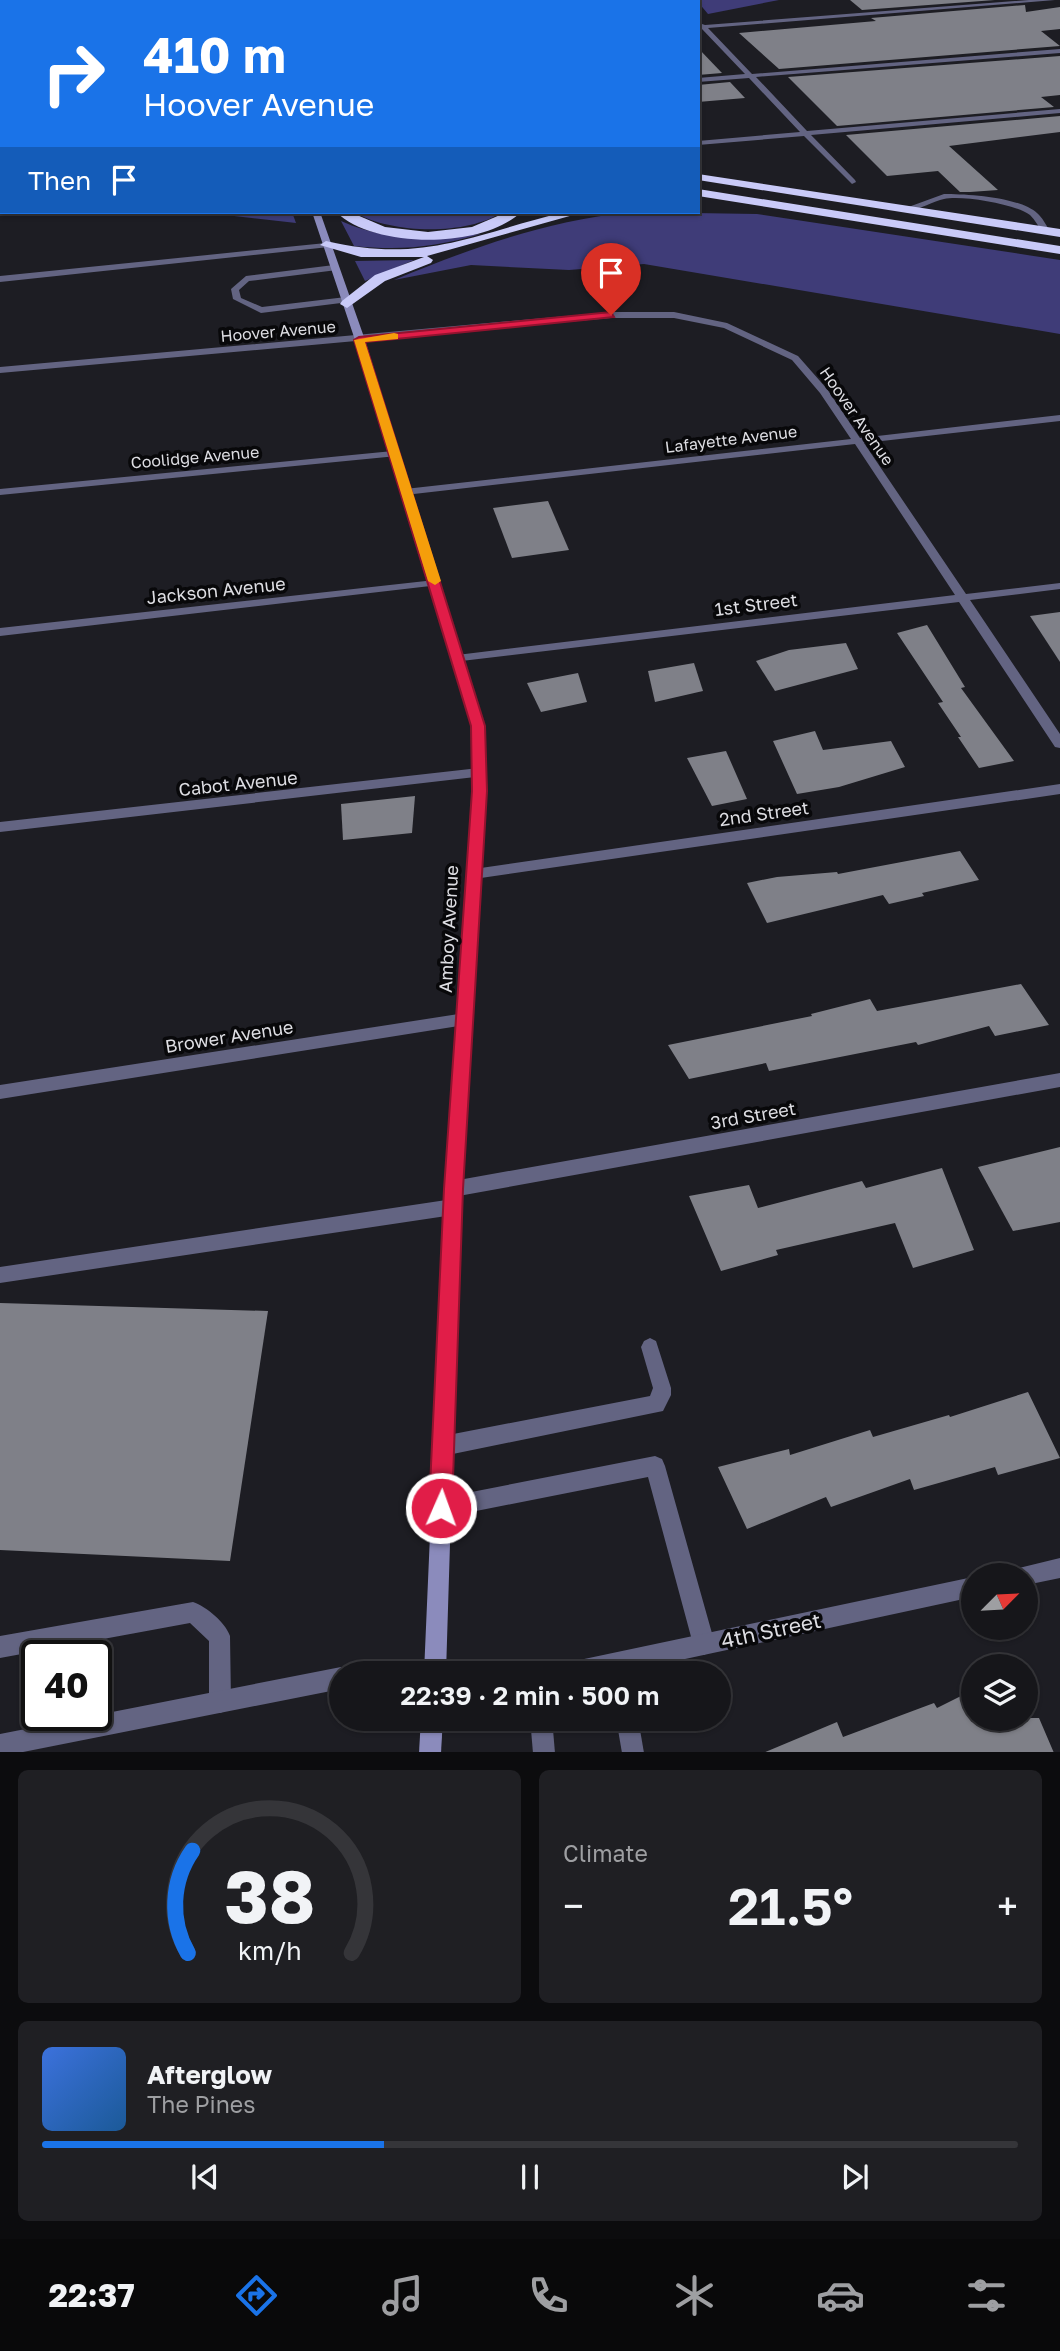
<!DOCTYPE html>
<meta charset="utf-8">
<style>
:root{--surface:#16161a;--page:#1f1f23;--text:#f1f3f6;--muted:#9e9fa2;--line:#353539;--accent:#1a73e8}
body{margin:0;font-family:"Golos Text",sans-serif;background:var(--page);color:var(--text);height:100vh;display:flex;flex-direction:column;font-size:26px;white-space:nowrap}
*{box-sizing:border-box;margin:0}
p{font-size:23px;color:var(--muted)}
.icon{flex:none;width:38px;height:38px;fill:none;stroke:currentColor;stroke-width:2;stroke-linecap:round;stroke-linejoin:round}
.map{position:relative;height:1752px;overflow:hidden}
.details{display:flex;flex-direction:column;gap:18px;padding:18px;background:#0c0c0e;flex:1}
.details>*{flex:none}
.hud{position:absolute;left:0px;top:0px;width:700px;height:214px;box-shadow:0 2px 5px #0004,0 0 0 2px var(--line);background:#1a73e8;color:#fff;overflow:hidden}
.needle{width:46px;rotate:66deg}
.buttons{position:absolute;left:961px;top:1563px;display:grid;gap:14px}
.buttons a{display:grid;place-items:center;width:77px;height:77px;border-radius:50%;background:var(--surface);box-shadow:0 2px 5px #0004,0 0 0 2px var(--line);font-size:35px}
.speed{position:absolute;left:21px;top:1640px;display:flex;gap:14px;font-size:35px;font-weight:700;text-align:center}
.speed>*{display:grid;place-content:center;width:91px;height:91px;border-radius:50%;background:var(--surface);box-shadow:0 2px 5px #0004,0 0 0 2px var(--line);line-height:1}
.speed .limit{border:4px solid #111;border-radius:10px;background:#fff;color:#111}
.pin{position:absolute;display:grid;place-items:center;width:60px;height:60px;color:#fff;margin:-72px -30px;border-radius:50% 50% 50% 0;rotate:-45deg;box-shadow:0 0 7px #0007}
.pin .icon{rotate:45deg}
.me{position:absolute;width:77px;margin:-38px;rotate:2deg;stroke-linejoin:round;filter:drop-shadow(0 0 5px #0008)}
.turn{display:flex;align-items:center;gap:24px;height:147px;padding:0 28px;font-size:32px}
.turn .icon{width:91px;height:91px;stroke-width:2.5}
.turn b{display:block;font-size:49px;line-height:60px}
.then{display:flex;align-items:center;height:66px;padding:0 28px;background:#0003;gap:14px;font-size:26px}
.big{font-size:52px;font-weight:600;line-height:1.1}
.details .tile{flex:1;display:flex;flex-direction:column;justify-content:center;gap:10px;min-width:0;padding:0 24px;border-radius:10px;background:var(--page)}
.details .dial{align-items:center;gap:0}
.dial svg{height:182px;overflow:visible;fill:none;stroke:var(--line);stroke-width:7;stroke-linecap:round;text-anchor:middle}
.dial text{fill:var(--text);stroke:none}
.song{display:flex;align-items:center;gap:21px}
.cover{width:84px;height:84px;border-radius:10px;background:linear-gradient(135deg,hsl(220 70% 55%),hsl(210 70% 35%))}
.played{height:7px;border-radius:4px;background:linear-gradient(90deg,var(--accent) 35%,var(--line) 35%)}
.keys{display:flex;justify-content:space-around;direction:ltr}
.heat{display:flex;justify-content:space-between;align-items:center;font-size:38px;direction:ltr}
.details .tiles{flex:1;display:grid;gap:18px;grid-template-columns:1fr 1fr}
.tile:last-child{grid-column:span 2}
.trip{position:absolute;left:329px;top:1661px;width:402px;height:70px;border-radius:35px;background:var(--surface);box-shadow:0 2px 5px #0004,0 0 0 2px var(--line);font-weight:600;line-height:70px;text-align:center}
.dock{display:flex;height:112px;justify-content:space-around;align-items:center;background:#09090a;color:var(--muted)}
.dock .icon{width:49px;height:49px}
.dock .on{color:var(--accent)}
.dock b{font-size:32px;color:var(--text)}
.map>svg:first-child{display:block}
.green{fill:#3f3c78}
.building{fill:#7f8088}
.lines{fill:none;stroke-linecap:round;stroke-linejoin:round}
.lane{fill:#636482;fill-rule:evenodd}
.street{fill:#636482;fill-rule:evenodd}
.secondary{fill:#8b8bbc;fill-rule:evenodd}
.highway{fill:#c9caf8;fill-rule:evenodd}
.route{fill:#e11d48;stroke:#92132f;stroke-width:2}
.slow{fill:#f59e0b}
.labels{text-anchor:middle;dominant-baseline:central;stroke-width:7;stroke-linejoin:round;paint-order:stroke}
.far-street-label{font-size:16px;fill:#dddde2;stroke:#08080a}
.street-label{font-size:18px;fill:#dddde2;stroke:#08080a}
.near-street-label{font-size:21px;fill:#dddde2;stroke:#08080a}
</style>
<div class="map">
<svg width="1060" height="1753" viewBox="0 0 1060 1753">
<rect width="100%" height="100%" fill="#1d1d23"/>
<g class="green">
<path d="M692,0H779L708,14L698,2Z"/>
<path d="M199,212H292L296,223Z"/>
<path d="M354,212H502C467,236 390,234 354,212Z"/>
<path d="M630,212L757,214L1060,260V334L644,264L569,270L471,265L394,280C474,247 543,222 630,212Z"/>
<path d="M341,221C391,243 428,238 481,234C435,247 402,251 354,246Z"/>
<path d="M414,260L365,281L355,261Z"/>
</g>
<g class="building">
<path d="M850,0H995L862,10Z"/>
<path d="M1025,5L1026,12L1060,7V29L1041,31L1060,46L779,69L739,33L876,21L871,18Z"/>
<path d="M698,48L722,73L698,75Z"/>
<path d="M1060,56V95L1041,97L1054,107L837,126L788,77Z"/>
<path d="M730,82L745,98L698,102V85Z"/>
<path d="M1060,116V132L949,146L998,190L970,192H960L938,171L887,176L846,135Z"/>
<path d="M548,501L569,550L512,558L493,508Z"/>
<path d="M1060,612V662L1030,616Z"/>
<path d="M927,625L965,687L961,688L1014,761L979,768L958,737H961L938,703L943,702L897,633Z"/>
<path d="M846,643L858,669L775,691L756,661L789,650Z"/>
<path d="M694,663L703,691L655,702L648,671Z"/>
<path d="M578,673L587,702L541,712L527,683Z"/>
<path d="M815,731L823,750L891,741L905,767L839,787L797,794L773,741Z"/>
<path d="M726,751L747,799L712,806L687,758Z"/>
<path d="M415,796L412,833L343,840L341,804Z"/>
<path d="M960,851L979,880L922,893L924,896L889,904L883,895L767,923L747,883L777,877L837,872L838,874Z"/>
<path d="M1021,984L1049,1025L995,1036L989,1026L918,1045L916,1042L769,1071L766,1063L689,1079L668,1045L812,1016L811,1014L870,999L877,1011Z"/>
<path d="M1060,1147V1222L1013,1231L978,1167Z"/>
<path d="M942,1168L974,1250L913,1268L895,1223L776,1250L778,1255L721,1271L689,1196L749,1185L758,1208L862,1181L866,1188Z"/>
<path d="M0,1303L268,1311L230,1561L0,1550Z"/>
<path d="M1028,1392L1060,1458L998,1475L995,1467L914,1490L910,1479L831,1507L826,1497L747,1529L718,1467L789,1449L790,1455L870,1430L873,1437L949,1415L950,1417Z"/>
<path d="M973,1690V1718H1039L1054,1753H763L837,1722L843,1737L934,1703L937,1708Z"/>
</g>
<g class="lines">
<g class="lane">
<rect x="182" y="0" width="6" height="2"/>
<path d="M212,0H218L219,2H213Z"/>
<rect x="0" y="25" width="2" height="4"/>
<path d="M944,194C967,194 1019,197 1037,213C1042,217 1046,225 1050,231L1043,233C1039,227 1035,220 1030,215C1015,204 962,195 944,199C932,201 914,214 903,209Z"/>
<path d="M334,265L338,268L337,270L249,281L239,290L241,298L262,307L346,297L350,300L349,302L261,313L233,299L231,289L246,276Z"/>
<path d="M453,1199L459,1202L462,1207L459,1212L453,1215L0,1283V1267Z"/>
<path d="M650,1338L656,1341L671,1388V1395L663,1411L443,1456L436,1453L433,1446L436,1439L443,1436L650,1396L653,1388L641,1347L644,1341Z"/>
<path d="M655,1456L662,1459L665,1466L715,1644L711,1651L704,1655L697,1651L693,1644L648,1477L441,1518L434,1515L431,1508L434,1501L441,1498Z"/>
<path d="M193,1602C207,1607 225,1622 230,1636L231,1702L228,1710L220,1713L212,1710L209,1702V1641L190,1623L0,1658V1636Z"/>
<path d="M530,1718H552L555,1753H533Z"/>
<path d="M616,1718H638L644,1753H622Z"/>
</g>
<g class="street">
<path d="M675,0H681L682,2H676Z"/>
<path d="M1029,0H1055L708,28L752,74L1060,49V53L756,77L807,131L1060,109V113L811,135L855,180L856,182L852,184L804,136L698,145V141L800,132L749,78L698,82V78L745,74L702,29H698L699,23L705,25Z"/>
<rect x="0" y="190" width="2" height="4"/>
<path d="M326,243H329V247L0,282V276Z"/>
<path d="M611,312H674L727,323L798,356L827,389L860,438L1060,415V421L864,443L966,594L1060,583V589L970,600L1060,734V748L1055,747L959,602L453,662L451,659L453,656L457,655L955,595L855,444L405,495L400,492L405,489L851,439L820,393L792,360L724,328L674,318H611L0,373V367Z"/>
<path d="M393,451L398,454L397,456L0,495V489Z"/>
<path d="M435,580L439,581V585L0,636V628Z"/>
<path d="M479,768L486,773L484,776L0,832V822Z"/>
<path d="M1060,784V794L474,879L467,874L474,869Z"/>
<path d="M465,1013L470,1015L473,1019L470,1023L465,1025L0,1099V1085Z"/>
<path d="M1060,1073V1087L453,1197L447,1194L445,1189L447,1184L453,1181Z"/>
<path d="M1060,1558V1578L1026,1585V1575H1016L1019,1568Z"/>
<path d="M973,1577V1597L620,1673H559L562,1665L570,1662Z"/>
<path d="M341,1667L350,1673H341V1689L18,1753H0V1734Z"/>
</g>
<g class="secondary">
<path d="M250,0H256L257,2H251Z"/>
<path d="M312,212H320L365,340L484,726L487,791L461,1189L446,1673H424L445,1189L473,791L472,726L355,340Z"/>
<path d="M421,1718H443L441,1753H419Z"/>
</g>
<g class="highway">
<rect x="0" y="78" width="2" height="6"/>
<rect x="0" y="101" width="2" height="6"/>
<path d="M698,174L1060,229V237L698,180Z"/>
<path d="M698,189L1060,246V254L698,196Z"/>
<path d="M336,212H350L385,227L428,232L472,227L507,212H521C483,249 374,249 336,212Z"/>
<path d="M565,212H584L427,256L433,260L431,263L385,281L347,308L340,304L342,301L375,275L424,257H361L320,245L326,241C424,264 473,234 565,212Z"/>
</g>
</g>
<path class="route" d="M611,312L614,317L365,342L485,726L487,791L463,1189L452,1508L449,1516L441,1519L433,1516L429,1508L444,1189L472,791L471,726L354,340L359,337Z"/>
<path class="slow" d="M394,333L398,334V339L365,342L441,581L435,585L428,581L354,340Z"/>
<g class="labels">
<g class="far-street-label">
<text transform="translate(278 331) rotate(-5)">Hoover Avenue</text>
<text transform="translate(857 416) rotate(55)">Hoover Avenue</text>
<text transform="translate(731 439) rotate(-7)">Lafayette Avenue</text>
<text transform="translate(195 457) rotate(-5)">Coolidge Avenue</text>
</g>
<g class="street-label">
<text transform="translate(216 590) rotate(-6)">Jackson Avenue</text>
<text transform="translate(756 604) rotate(-7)">1st Street</text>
<text transform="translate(238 783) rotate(-6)">Cabot Avenue</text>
<text transform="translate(764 813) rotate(-8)">2nd Street</text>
<text transform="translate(448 929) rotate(-87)">Amboy Avenue</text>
<text transform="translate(229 1036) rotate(-9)">Brower Avenue</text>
<text transform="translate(753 1115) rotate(-10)">3rd Street</text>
</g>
<g class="near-street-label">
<text transform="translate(771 1630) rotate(-12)">4th Street</text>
</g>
</g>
</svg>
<div class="buttons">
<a><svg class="needle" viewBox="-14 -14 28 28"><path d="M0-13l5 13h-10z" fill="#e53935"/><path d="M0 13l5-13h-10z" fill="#9e9fa2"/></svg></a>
<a><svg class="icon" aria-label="layers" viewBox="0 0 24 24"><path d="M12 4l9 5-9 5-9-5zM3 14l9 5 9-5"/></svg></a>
</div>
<div class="speed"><div class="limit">40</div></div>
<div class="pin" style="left:611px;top:315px;background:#d93025"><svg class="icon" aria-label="arrive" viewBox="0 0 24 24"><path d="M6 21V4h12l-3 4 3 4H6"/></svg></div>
<svg class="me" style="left:441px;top:1508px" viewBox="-20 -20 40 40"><circle r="17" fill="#e11d48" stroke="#fff" stroke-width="3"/><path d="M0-11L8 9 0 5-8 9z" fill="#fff"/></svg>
<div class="trip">22:39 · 2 min · 500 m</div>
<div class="hud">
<div class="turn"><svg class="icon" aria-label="right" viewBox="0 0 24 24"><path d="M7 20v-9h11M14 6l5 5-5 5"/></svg><div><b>410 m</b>Hoover Avenue</div></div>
<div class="then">Then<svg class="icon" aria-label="arrive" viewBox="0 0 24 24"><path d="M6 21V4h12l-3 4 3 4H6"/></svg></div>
</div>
</div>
<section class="details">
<div class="tiles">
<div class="tile dial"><svg viewBox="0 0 100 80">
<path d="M14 69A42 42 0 1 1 86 69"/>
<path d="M14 69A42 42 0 0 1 16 24" stroke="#1a73e8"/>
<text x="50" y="56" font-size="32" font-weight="700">38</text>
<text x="50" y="72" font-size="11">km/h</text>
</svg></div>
<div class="tile"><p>Climate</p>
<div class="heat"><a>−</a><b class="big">21.5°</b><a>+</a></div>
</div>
<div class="tile">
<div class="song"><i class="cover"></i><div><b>Afterglow</b><p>The Pines</p></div></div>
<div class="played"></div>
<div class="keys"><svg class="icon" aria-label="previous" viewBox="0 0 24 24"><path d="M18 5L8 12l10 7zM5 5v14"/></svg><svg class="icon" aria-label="pause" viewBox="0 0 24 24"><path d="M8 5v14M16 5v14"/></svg><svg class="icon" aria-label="next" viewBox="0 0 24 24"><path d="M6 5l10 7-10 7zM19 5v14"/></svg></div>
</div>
</div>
</section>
<nav class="dock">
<b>22:37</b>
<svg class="icon on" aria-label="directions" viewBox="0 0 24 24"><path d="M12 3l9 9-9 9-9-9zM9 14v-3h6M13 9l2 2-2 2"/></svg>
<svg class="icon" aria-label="music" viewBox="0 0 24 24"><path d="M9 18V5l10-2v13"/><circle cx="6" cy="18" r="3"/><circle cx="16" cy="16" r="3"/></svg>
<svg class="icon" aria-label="phone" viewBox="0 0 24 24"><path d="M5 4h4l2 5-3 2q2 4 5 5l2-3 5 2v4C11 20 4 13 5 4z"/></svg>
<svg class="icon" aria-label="climate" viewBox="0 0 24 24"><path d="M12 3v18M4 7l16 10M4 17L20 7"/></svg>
<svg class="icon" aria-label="car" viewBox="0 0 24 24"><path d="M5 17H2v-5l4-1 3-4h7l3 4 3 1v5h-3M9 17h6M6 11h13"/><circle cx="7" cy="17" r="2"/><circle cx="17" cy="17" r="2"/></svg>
<svg class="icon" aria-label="filters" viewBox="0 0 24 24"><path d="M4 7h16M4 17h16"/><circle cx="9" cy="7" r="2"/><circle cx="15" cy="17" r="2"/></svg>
</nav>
